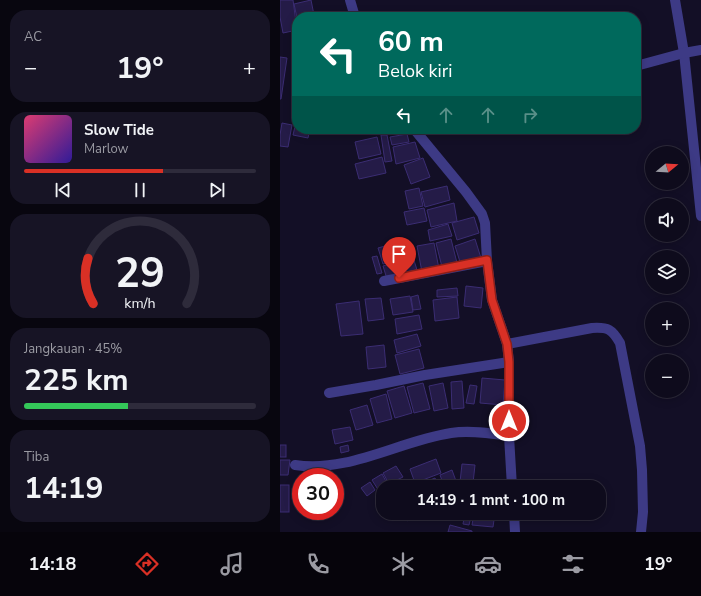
<!DOCTYPE html>
<html lang="id">
<meta charset="utf-8">
<style>
:root{--surface:#0e0b1c;--page:#171425;--text:#f1f3f6;--muted:#9b9ba3;--line:#2e2b3b;--accent:#d93025}
body{margin:0;font-family:"Nunito Sans",sans-serif;background:var(--page);color:var(--text);height:100vh;display:flex;flex-direction:column;font-size:15px;white-space:nowrap}
*{box-sizing:border-box;margin:0}
p{font-size:13px;color:var(--muted)}
.icon{flex:none;width:22px;height:22px;fill:none;stroke:currentColor;stroke-width:2;stroke-linecap:round;stroke-linejoin:round}
.map{position:relative;flex:1;overflow:hidden}
.drawer{display:flex;flex-direction:column;gap:10px;padding:10px;background:#08060f;width:280px}
.drawer>*{flex:none}
.banner{position:absolute;left:12px;top:12px;width:349px;height:122px;border-radius:16px;box-shadow:0 2px 10px #0003,0 0 0 1px var(--line);background:#00695c;color:#fff;overflow:hidden}
.needle{width:26px;rotate:72deg}
.controls{position:absolute;left:365px;top:146px;display:grid;gap:8px}
.controls a{display:grid;place-items:center;width:44px;height:44px;border-radius:50%;background:var(--surface);box-shadow:0 2px 10px #0003,0 0 0 1px var(--line);font-size:20px}
.speed{position:absolute;left:12px;top:468px;display:flex;gap:8px;font-size:20px;font-weight:700;text-align:center}
.speed>*{display:grid;place-content:center;width:52px;height:52px;border-radius:50%;background:var(--surface);box-shadow:0 2px 10px #0003,0 0 0 1px var(--line);line-height:1}
.speed .limit{border:6px solid #d22;background:#fff;color:#111}
.pin{position:absolute;display:grid;place-items:center;width:34px;height:34px;color:#fff;margin:-41px -17px;border-radius:50% 50% 50% 0;rotate:-45deg;box-shadow:0 0 4px #0007}
.pin .icon{rotate:45deg}
.me{position:absolute;width:44px;margin:-22px;rotate:0deg;stroke-linejoin:round;filter:drop-shadow(0 0 3px #0008)}
.turn{display:flex;align-items:center;gap:14px;height:84px;padding:0 20px;font-size:18px}
.turn .icon{width:52px;height:52px;stroke-width:2.5}
.turn b{display:block;font-size:28px;line-height:34px}
.lanes{display:flex;align-items:center;height:38px;padding:0 20px;background:#0003;justify-content:center;gap:20px;direction:ltr}
.lanes .off{opacity:.35}
.big{font-size:30px;font-weight:700;line-height:1.1}
.drawer .card{flex:1;display:flex;flex-direction:column;justify-content:center;gap:6px;min-width:0;padding:0 14px;border-radius:16px;background:var(--page)}
.drawer .dial{align-items:center;gap:0}
.dial svg{height:104px;overflow:visible;fill:none;stroke:var(--line);stroke-width:7;stroke-linecap:round;text-anchor:middle}
.dial text{fill:var(--text);stroke:none}
.song{display:flex;align-items:center;gap:12px}
.cover{width:48px;height:48px;border-radius:6px;background:linear-gradient(135deg,hsl(340 70% 55%),hsl(250 70% 35%))}
.played{height:4px;border-radius:2px;background:linear-gradient(90deg,var(--accent) 60%,var(--line) 60%)}
.keys{display:flex;justify-content:space-around;direction:ltr}
.heat{display:flex;justify-content:space-between;align-items:center;font-size:22px;direction:ltr}
.charge{height:6px;border-radius:3px;background:linear-gradient(90deg,#34c759 45%,var(--line) 0)}
.trip{position:absolute;left:96px;top:480px;width:230px;height:40px;border-radius:16px;background:var(--surface);box-shadow:0 2px 10px #0003,0 0 0 1px var(--line);font-weight:700;line-height:40px;text-align:center}
.tab-bar{display:flex;height:64px;justify-content:space-around;align-items:center;background:#06040b;color:var(--muted)}
.tab-bar .icon{width:28px;height:28px}
.tab-bar .active{color:var(--accent)}
.tab-bar b{font-size:18px;color:var(--text)}
main{display:flex;flex:1;min-height:0}
.map>svg:first-child{display:block}
.building{fill:#241b47;stroke:#3b2d73}
.lines{fill:none;stroke-linecap:round;stroke-linejoin:round}
.street{stroke:#3d3a85;stroke-width:10}
.route-casing{stroke:#8d1f18;stroke-width:10}
.route{stroke:#d93025;stroke-width:7}
</style>
<main>
<section class="drawer">
<div class="card"><p>AC</p>
<div class="heat"><a>−</a><b class="big">19°</b><a>+</a></div>
</div>
<div class="card">
<div class="song"><i class="cover"></i><div><b>Slow Tide</b><p>Marlow</p></div></div>
<div class="played"></div>
<div class="keys"><svg class="icon" aria-label="previous" viewBox="0 0 24 24"><path d="M18 5L8 12l10 7zM5 5v14"/></svg><svg class="icon" aria-label="pause" viewBox="0 0 24 24"><path d="M8 5v14M16 5v14"/></svg><svg class="icon" aria-label="next" viewBox="0 0 24 24"><path d="M6 5l10 7-10 7zM19 5v14"/></svg></div>
</div>
<div class="card dial"><svg viewBox="0 0 100 80">
<path d="M14 69A42 42 0 1 1 86 69"/>
<path d="M14 69A42 42 0 0 1 10 34" stroke="#d93025"/>
<text x="50" y="56" font-size="32" font-weight="700">29</text>
<text x="50" y="72" font-size="11">km/h</text>
</svg></div>
<div class="card"><p>Jangkauan · 45%</p><b class="big">225 km</b><div class="charge"></div></div>
<div class="card"><p>Tiba</p><b class="big">14:19</b></div>
</section>
<div class="map">
<svg width="421" height="532" viewBox="0 0 421 532">
<rect width="100%" height="100%" fill="#130f26"/>
<g class="building">
<path d="M0,0H13L17,30L3,33L0,17Z"/>
<path d="M31,0L34,15L17,17V18L14,4Z"/>
<path d="M0,57L7,58L1,99H0Z"/>
<path d="M17,118V129H30L28,138L13,135Z"/>
<path d="M2,123L12,125L8,147L0,146V135Z"/>
<path d="M127,134L129,142L112,145L110,137Z"/>
<path d="M101,135H107L112,161L105,162Z"/>
<path d="M97,137L101,154L79,159L75,142Z"/>
<path d="M135,142L140,158L116,164L113,147Z"/>
<path d="M102,157L106,173L79,179L75,164Z"/>
<path d="M143,158L150,177L131,184L124,165Z"/>
<path d="M167,186L170,200L145,207L141,192Z"/>
<path d="M139,188L143,206L129,209L125,191Z"/>
<path d="M174,203L177,221L151,227L147,210Z"/>
<path d="M144,208L147,221L127,225L124,212Z"/>
<path d="M194,217L199,233L177,240L172,223Z"/>
<path d="M168,224L172,236L150,241L148,230Z"/>
<path d="M171,239L177,263L162,267L156,243Z"/>
<path d="M195,239L201,258L181,265L175,246Z"/>
<path d="M119,242L124,258L103,264L98,248Z"/>
<path d="M154,243L159,269L142,272L137,246Z"/>
<path d="M97,256L102,273L97,274L92,257Z"/>
<path d="M133,257L137,270L107,279L103,266Z"/>
<path d="M186,286L203,288L201,308L184,306Z"/>
<path d="M177,288L178,296L157,297V290Z"/>
<path d="M138,295L141,309L133,310L131,297Z"/>
<path d="M130,296L133,312L113,315L110,299Z"/>
<path d="M177,297L179,318L155,321L153,300Z"/>
<path d="M101,298L104,319L88,321L85,299Z"/>
<path d="M79,301L83,334L61,336L56,304Z"/>
<path d="M139,315L142,329L117,334L115,319Z"/>
<path d="M137,334L141,346L117,353L114,340Z"/>
<path d="M104,345L106,367L88,369L86,347Z"/>
<path d="M139,349L144,368L120,374L115,355Z"/>
<path d="M202,378L225,380L223,405L200,403Z"/>
<path d="M182,381L184,408L172,409L171,382Z"/>
<path d="M143,383L150,409L134,413L127,387Z"/>
<path d="M163,383L168,408L154,411L149,386Z"/>
<path d="M190,385L197,386L194,404L186,403Z"/>
<path d="M124,386L132,413L115,418L107,391Z"/>
<path d="M106,394L112,419L97,423L90,399Z"/>
<path d="M87,405L93,425L76,430L70,410Z"/>
<path d="M70,427L73,440L55,444L52,430Z"/>
<rect x="0" y="445" width="6" height="12"/>
<path d="M68,445L69,451L61,453L60,447Z"/>
<path d="M156,459L161,473L135,483L130,469Z"/>
<path d="M0,460H10L8,475H0Z"/>
<path d="M182,464L195,465L193,483L180,482Z"/>
<path d="M116,466L123,477L109,484L103,473Z"/>
<path d="M172,470L176,481L164,486L160,475Z"/>
<path d="M102,474L108,485L106,487H103V489L99,491L92,480Z"/>
<path d="M155,478L159,487H136L135,486Z"/>
<path d="M90,482L95,490L87,496L81,488Z"/>
<path d="M196,484H214L215,487H196Z"/>
<rect x="0" y="485" width="9" height="27"/>
<path d="M118,513H134L128,521Z"/>
<path d="M144,513H164L147,520Z"/>
<path d="M185,513H192L189,525L183,524Z"/>
<path d="M194,513H215L213,527L192,525Z"/>
<path d="M170,525L192,531V532H168Z"/>
</g>
<g class="lines">
<g class="street">
<path d="M70,0L75,17"/>
<path d="M395,0L404,53L421,216"/>
<path d="M356,66L404,53L421,50"/>
<path d="M134,129L186,192L202,214L205,223L207,261L212,300L227,344L312,328C328,327 332,329 340,343L360,446L362,470L363,512L361,532"/>
<path d="M104,281L207,261"/>
<path d="M227,344L229,362V436L232,487"/>
<path d="M49,393L96,385L145,375L229,362"/>
<path d="M15,465C69,473 119,441 171,433C189,430 210,433 229,436"/>
<path d="M234,513L235,532"/>
</g>
</g>
<g class="lines">
<defs>
<path id="route" d="M119,278L207,260L212,300L227,344L229,362V421"/>
</defs>
<use href="#route" class="route-casing"/>
<use href="#route" class="route"/>
</g>
</svg>
<div class="controls">
<a><svg class="needle" viewBox="-14 -14 28 28"><path d="M0-13l5 13h-10z" fill="#e53935"/><path d="M0 13l5-13h-10z" fill="#9b9ba3"/></svg></a>
<a><svg class="icon" aria-label="sound" viewBox="0 0 24 24"><path d="M4 9h4l5-4v14l-5-4H4zM17 9q2 3 0 6"/></svg></a>
<a><svg class="icon" aria-label="layers" viewBox="0 0 24 24"><path d="M12 4l9 5-9 5-9-5zM3 14l9 5 9-5"/></svg></a>
<a>+</a>
<a>−</a>
</div>
<div class="speed"><div class="limit">30</div></div>
<div class="pin" style="left:119px;top:278px;background:#d93025"><svg class="icon" aria-label="arrive" viewBox="0 0 24 24"><path d="M6 21V4h12l-3 4 3 4H6"/></svg></div>
<svg class="me" style="left:229px;top:421px" viewBox="-20 -20 40 40"><circle r="17" fill="#d93025" stroke="#fff" stroke-width="3"/><path d="M0-11L8 9 0 5-8 9z" fill="#fff"/></svg>
<div class="trip">14:19 · 1 mnt · 100 m</div>
<div class="banner">
<div class="turn"><svg class="icon" aria-label="left" viewBox="0 0 24 24"><path d="M17 20v-9H6M10 6l-5 5 5 5"/></svg><div><b>60 m</b>Belok kiri</div></div>
<div class="lanes"><svg class="icon" aria-label="left" viewBox="0 0 24 24"><path d="M17 20v-9H6M10 6l-5 5 5 5"/></svg><svg class="icon off" aria-label="ahead" viewBox="0 0 24 24"><path d="M12 20V5M6 11l6-6 6 6"/></svg><svg class="icon off" aria-label="ahead" viewBox="0 0 24 24"><path d="M12 20V5M6 11l6-6 6 6"/></svg><svg class="icon off" aria-label="right" viewBox="0 0 24 24"><path d="M7 20v-9h11M14 6l5 5-5 5"/></svg></div>
</div>
</div>
</main>
<nav class="tab-bar">
<b>14:18</b>
<svg class="icon active" aria-label="directions" viewBox="0 0 24 24"><path d="M12 3l9 9-9 9-9-9zM9 14v-3h6M13 9l2 2-2 2"/></svg>
<svg class="icon" aria-label="music" viewBox="0 0 24 24"><path d="M9 18V5l10-2v13"/><circle cx="6" cy="18" r="3"/><circle cx="16" cy="16" r="3"/></svg>
<svg class="icon" aria-label="phone" viewBox="0 0 24 24"><path d="M5 4h4l2 5-3 2q2 4 5 5l2-3 5 2v4C11 20 4 13 5 4z"/></svg>
<svg class="icon" aria-label="climate" viewBox="0 0 24 24"><path d="M12 3v18M4 7l16 10M4 17L20 7"/></svg>
<svg class="icon" aria-label="car" viewBox="0 0 24 24"><path d="M5 17H2v-5l4-1 3-4h7l3 4 3 1v5h-3M9 17h6M6 11h13"/><circle cx="7" cy="17" r="2"/><circle cx="17" cy="17" r="2"/></svg>
<svg class="icon" aria-label="filters" viewBox="0 0 24 24"><path d="M4 7h16M4 17h16"/><circle cx="9" cy="7" r="2"/><circle cx="15" cy="17" r="2"/></svg>
<b>19°</b>
</nav>
